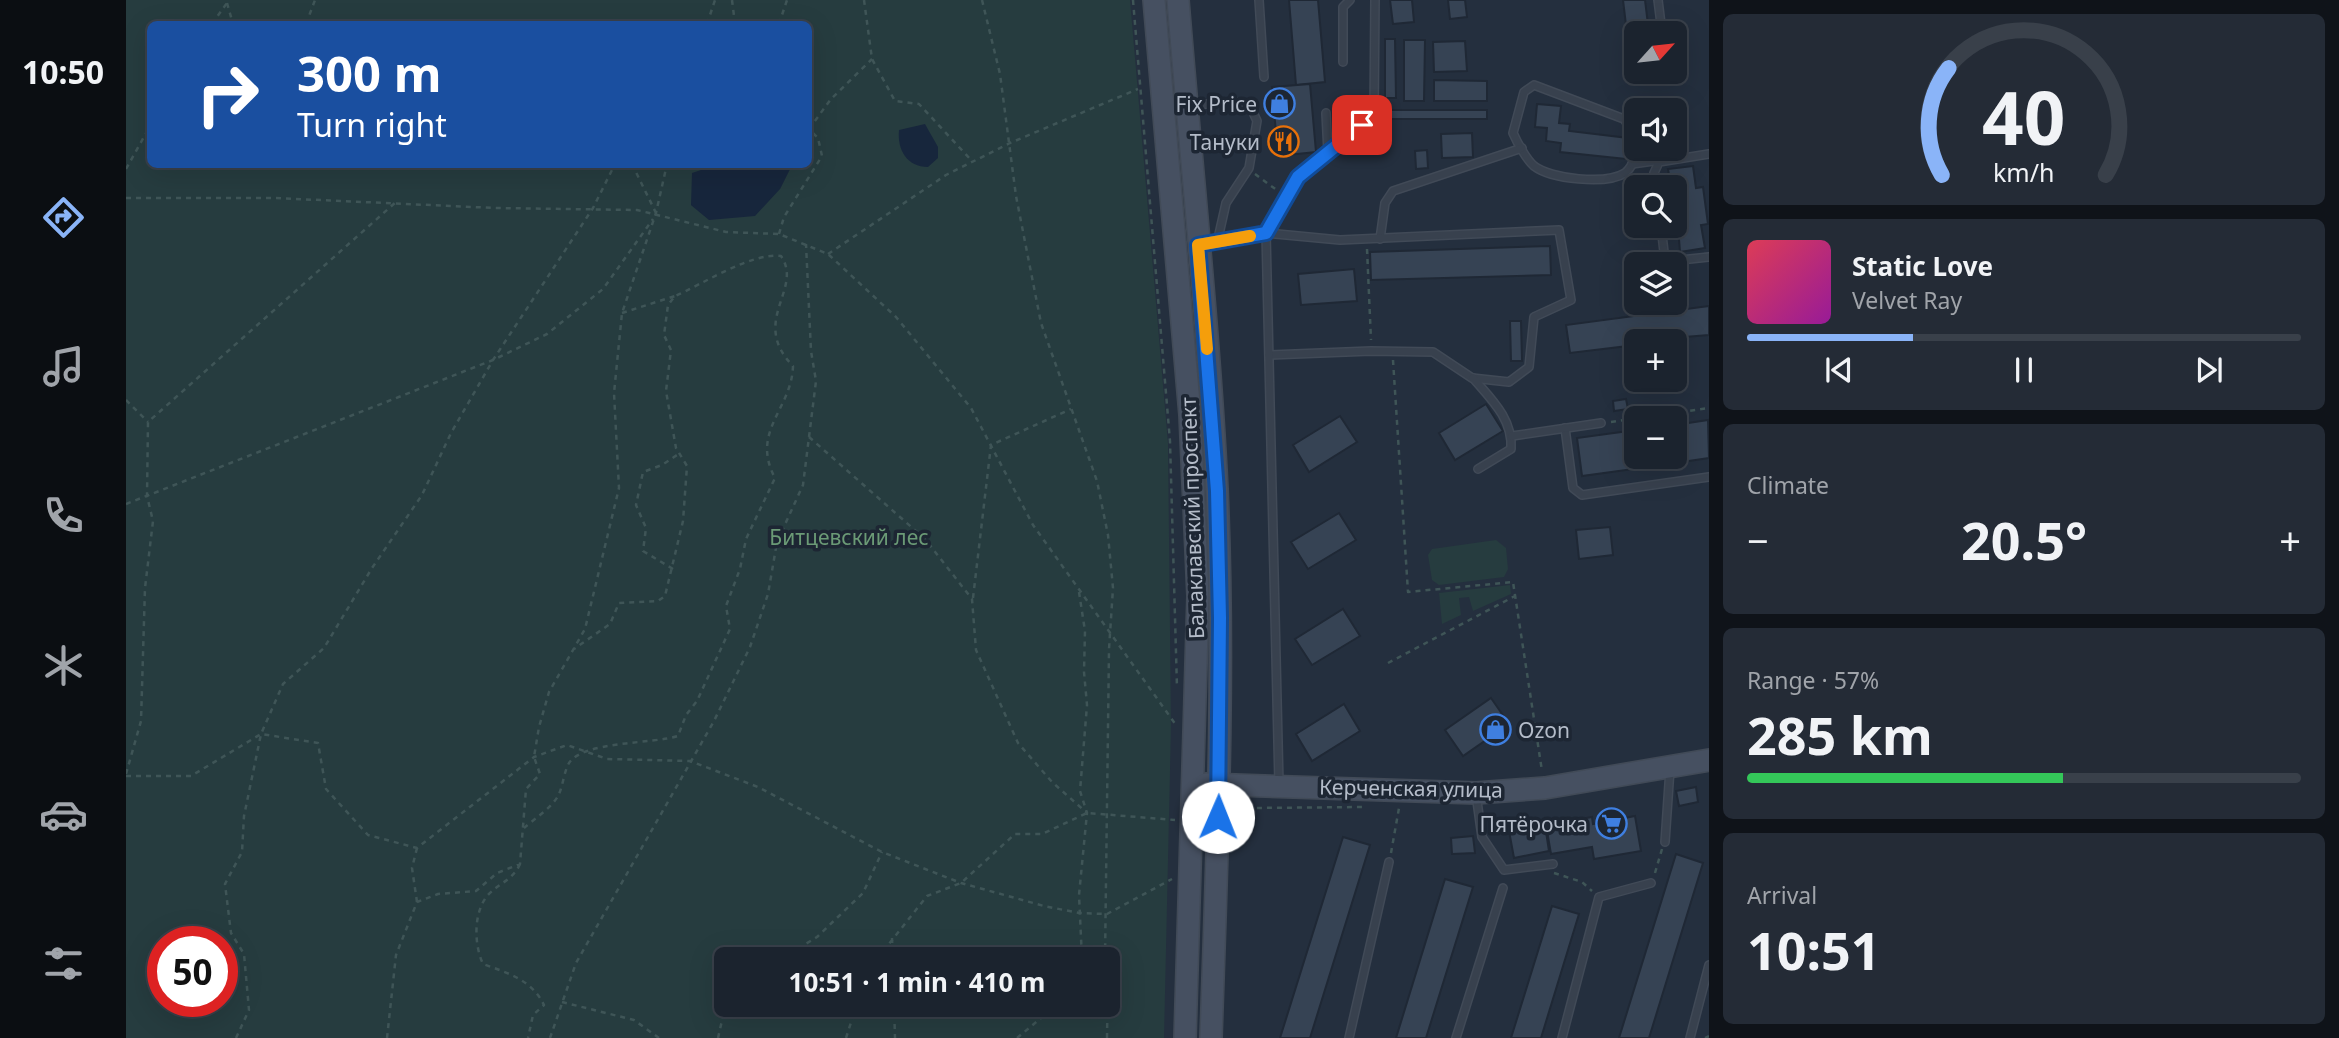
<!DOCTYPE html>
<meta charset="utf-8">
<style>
:root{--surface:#1b232e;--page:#242b36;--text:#f1f3f6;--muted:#a0a4aa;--line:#39404a;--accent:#8ab4f8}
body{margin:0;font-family:"Noto Sans",sans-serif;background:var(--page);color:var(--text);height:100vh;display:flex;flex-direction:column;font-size:26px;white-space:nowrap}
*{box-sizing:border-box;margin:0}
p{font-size:23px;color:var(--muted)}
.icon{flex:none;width:38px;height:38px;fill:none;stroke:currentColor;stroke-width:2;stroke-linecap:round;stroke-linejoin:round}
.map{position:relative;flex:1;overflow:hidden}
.details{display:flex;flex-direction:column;gap:14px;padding:14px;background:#0f1319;width:630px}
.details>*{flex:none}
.guide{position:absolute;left:21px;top:21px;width:665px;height:147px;border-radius:10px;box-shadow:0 7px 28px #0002,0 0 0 2px var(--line);background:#1a4fa0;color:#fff;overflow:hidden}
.needle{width:46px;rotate:63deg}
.fabs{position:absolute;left:1498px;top:21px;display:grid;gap:14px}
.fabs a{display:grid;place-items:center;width:63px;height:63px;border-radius:10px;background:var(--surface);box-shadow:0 7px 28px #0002,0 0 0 2px var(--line);font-size:35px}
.speed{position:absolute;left:21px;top:926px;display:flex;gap:14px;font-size:35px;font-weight:700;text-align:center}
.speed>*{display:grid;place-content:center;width:91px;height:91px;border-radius:50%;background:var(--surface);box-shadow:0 7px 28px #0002,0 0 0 2px var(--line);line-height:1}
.speed .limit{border:10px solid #d22;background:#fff;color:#111}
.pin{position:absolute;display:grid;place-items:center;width:60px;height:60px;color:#fff;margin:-30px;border-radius:14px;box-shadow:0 4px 10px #0006}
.me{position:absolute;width:77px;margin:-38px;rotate:1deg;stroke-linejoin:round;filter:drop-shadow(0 0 5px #0008)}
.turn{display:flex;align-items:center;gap:24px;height:147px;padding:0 35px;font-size:32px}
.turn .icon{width:91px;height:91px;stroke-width:2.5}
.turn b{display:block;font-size:49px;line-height:60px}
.big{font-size:52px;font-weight:700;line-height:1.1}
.details .card{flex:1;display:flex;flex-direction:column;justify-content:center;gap:10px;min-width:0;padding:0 24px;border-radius:10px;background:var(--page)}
.details .dial{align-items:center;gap:0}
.dial svg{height:182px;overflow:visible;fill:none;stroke:var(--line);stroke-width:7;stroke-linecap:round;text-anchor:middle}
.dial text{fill:var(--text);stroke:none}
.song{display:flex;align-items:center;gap:21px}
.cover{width:84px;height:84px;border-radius:10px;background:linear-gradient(135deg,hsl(350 70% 55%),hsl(300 70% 35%))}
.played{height:7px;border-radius:4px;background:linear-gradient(90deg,var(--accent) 30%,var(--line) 30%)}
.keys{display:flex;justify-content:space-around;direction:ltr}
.heat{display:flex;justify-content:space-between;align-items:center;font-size:38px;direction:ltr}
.charge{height:10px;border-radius:5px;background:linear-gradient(90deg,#34c759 57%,var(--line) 0)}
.trip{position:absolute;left:588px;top:947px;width:406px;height:70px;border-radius:10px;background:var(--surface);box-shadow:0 7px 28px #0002,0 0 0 2px var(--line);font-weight:700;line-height:70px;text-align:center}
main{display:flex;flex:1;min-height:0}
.menu{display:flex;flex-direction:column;width:126px;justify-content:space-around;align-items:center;background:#0b0e12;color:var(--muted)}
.menu .icon{width:49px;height:49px}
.menu .selected{color:var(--accent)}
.menu b{font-size:32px;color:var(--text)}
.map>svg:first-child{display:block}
.green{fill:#263c3f;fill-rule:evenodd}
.water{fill:#17263c}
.building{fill:#364354;stroke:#1f2835;stroke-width:2}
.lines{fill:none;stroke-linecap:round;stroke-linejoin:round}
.lane-casing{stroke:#414a57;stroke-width:10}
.secondary-casing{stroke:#414a57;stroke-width:24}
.path{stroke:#3f5557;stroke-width:2.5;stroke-dasharray:5 5;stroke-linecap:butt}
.lane{stroke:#38414e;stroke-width:7}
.secondary{stroke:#465061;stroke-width:21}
.route-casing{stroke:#114b97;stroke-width:18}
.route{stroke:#1a73e8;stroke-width:12}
.slow{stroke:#f59e0b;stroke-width:12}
.labels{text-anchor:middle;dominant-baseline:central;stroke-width:7;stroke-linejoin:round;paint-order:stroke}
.poi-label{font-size:21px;fill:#b4bcc9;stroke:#1d2633;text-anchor:end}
.street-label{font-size:21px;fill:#b4bcc9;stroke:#1d2633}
.park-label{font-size:21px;fill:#6b9a76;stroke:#1d2633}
</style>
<main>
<nav class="menu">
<b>10:50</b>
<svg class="icon selected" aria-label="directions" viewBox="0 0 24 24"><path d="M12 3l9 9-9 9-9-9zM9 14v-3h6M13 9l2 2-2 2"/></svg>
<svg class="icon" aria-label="music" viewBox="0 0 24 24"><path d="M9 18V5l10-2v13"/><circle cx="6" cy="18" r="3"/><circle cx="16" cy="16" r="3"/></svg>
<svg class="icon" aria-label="phone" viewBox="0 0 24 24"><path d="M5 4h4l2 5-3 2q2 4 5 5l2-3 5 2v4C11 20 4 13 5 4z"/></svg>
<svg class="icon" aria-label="climate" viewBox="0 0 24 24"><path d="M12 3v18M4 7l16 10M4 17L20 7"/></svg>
<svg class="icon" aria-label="car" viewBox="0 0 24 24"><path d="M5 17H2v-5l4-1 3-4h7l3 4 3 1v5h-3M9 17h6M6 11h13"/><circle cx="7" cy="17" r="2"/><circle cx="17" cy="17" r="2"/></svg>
<svg class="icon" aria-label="filters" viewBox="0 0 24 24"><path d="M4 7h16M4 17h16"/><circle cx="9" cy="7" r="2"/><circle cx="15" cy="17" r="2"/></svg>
</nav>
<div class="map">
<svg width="1583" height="1038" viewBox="0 0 1583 1038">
<rect width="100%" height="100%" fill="#242f3e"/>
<g class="green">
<path d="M0,0H1004L1042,443L1045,726L1038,1038H0ZM24,24H682V164L666,165L654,189L584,220L565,205L590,165L24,164ZM37,942H96V1001H37ZM600,959H982V1004H600Z"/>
<path d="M1370,540L1380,548L1382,569L1378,577L1313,585L1306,580L1302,555L1306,549Z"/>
<path d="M1384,585L1385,594L1347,611L1343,597L1333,598L1335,615L1316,624L1313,593Z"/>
</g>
<g class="water">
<path d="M799,124L812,147V158L802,167C781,167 771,150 773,130Z"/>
<path d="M590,165V164L666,165L654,189L629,216L583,220L565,205L566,173Z"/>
</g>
<g class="building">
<path d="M1163,0H1192L1199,82L1170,85Z"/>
<path d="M1264,0H1286L1288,22L1267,24Z"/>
<path d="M1322,0H1339L1341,17L1324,19Z"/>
<path d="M1497,0H1519L1523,33H1510V57L1504,58Z"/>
<path d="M1259,39H1269L1270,98H1259Z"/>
<path d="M1278,40H1299L1298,101H1278Z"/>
<path d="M1339,41L1341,71L1308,72L1307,42Z"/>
<path d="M1308,80L1361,81V101H1308Z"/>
<path d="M1184,84L1190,152L1152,156L1146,87Z"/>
<path d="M1411,104L1435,106L1433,123L1444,124L1443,131L1502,138L1500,159L1434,152L1435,143L1420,141L1421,128L1409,127Z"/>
<rect x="1255" y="110" width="106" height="9"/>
<path d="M1346,133L1347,157L1316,158L1315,134Z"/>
<path d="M1301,150L1302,168L1290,169L1289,151Z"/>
<path d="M1567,166L1570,188L1577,187L1582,224L1575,225L1579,248L1554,252L1549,187H1545L1542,169Z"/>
<path d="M1424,246L1425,275L1245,280L1244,252Z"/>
<path d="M1228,269L1231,301L1175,305L1172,274Z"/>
<path d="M1583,306V335L1510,341V345L1444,353L1440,325Z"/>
<path d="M1384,321H1395L1396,361H1385Z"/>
<path d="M1500,399L1502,409L1488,411L1487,401Z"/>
<path d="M1360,404L1377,431L1329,460L1313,433Z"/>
<path d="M1214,416L1231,442L1183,472L1167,445Z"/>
<path d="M1582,420L1583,458L1522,467L1521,457H1549V425Z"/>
<path d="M1510,430V457H1521L1522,467L1456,476L1451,438Z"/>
<path d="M1213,513L1230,540L1182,569L1165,542Z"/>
<path d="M1484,527L1487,555L1453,559L1450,530Z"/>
<path d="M1217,609L1234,636L1186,665L1169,639Z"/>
<path d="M1365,698L1383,724L1337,756L1319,730Z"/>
<path d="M1218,704L1234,731L1186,761L1170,734Z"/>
<path d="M1570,787L1572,802L1553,806L1550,791Z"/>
<path d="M1509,816L1515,851L1468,859L1466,847L1425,854L1420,825L1466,817L1467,824Z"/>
<path d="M1419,825L1423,851L1388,858L1383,831Z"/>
<path d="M1347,836L1349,853L1326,854L1325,838Z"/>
<path d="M1217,837L1244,845L1184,1038H1154Z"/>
<path d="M1550,854L1577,863L1523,1038H1493Z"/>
<path d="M1319,879L1347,887L1300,1038H1270Z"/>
<path d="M1426,906L1453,914L1415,1038H1385Z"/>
</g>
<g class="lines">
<defs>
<g id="lane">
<path d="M1133,0L1138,77"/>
<path d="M1532,0L1535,24"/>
<path d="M1217,62V7L1224,0"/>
<path d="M1065,105L1113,102L1126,110L1131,121L1123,168L1100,203L1091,243"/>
<path d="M1200,113L1202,153"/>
<path d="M1510,137L1498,119L1408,85L1398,92L1387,133C1391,142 1400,159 1408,166C1425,179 1480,185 1499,173C1507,167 1509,157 1512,149"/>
<path d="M1506,164L1535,160"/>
<path d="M1530,187L1528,173L1533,162L1583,154"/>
<path d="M1535,226L1538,252L1545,261L1583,257"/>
<path d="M1254,239L1259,203L1267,191L1396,148"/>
<path d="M1076,245L1140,233L1214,240L1433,230L1445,300L1408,317L1403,367L1383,382L1346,378L1307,352L1245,351L1143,355"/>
<path d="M1347,378C1365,399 1387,419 1385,449L1352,469"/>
<path d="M1439,428L1447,488L1456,495L1583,477"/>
<path d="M1386,436L1475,423"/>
<path d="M1153,784L1140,233L1172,177L1248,116L1249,0"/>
<path d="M1350,794L1356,837L1378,870L1427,864"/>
<path d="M1539,842L1544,769"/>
<path d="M1223,1038L1263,862"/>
<path d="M1330,1038L1377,888"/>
<path d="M1436,1038L1473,897L1525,883"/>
<path d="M1564,1038L1583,965"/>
</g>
<g id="secondary">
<path d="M1028,0L1064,415L1072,596L1059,1038"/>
<path d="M1052,0C1065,163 1083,326 1091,489C1099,672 1091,855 1085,1038"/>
<path d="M1080,784L1350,793L1419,788L1583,760"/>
</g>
</defs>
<use href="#lane" class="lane-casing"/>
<use href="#secondary" class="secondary-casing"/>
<g class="path">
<path d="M606,0L609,24"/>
<path d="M738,0L746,59L769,101L793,104L846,161"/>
<path d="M856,0L874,74L890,196L915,323L971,481L982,535L987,588L983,649L979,959"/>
<path d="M1007,0L1044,441L1051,688"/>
<path d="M101,3L107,24"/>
<path d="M86,24L103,0"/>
<path d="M180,24L189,0"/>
<path d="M581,24L589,0"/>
<path d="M653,24L661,0"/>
<path d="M683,129L705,99L746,59"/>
<path d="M506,164L530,213"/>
<path d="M0,169L24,126"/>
<path d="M1129,174L1152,191"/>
<path d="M0,198H149L369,208L511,210L600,232L653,234L702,254L770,317L845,408L907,525L1050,725"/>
<path d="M653,234L658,217L696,156L692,138L682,128"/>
<path d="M1241,249L1245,340"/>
<path d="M702,254L820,175L884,143L1012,89"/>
<path d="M496,313L549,296"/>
<path d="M1267,360L1282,592L1387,582L1416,771"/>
<path d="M0,400L22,422"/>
<path d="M1485,422L1583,408"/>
<path d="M683,437L799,539L846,599L850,650L892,743L926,782L961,813"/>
<path d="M0,504L367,360L421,334L477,289L527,219"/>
<path d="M547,569L517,551L520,528L510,505L517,472L536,465L554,453"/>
<path d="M953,592L959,631L958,672L961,705L954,791L961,813L953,895L956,959"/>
<path d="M847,598L865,445L945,409"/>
<path d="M1262,663L1389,596"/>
<path d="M0,774L15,721L19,588L27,521L21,496L22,422L270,202"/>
<path d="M0,776H65L135,734L192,743L200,789L242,835L291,848L408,757L441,745L481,759L564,761L632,787L756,852L835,883L918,906L953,913L981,914L1046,879"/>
<path d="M1114,816L1123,808L1240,807"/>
<path d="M398,828C408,819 427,807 433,794C437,785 438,772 443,763C457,741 527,744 552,736L560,715L571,701L604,629L600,606L614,569L620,539L649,478C624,431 666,409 667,366C623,321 678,289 655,256C626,252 577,284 549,296L542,305L538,335L545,350L540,391L550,448L561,466L557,521L539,596L532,601L493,603L484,624L448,649"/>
<path d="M1265,853L1273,808"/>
<path d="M394,864C387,880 373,883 362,895C347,912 348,945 357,964C382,973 406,980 418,1005L407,1015L402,1038"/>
<path d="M1428,873L1456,882L1466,891"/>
<path d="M1529,873L1536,849"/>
<path d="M291,902L286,868L291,848"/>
<path d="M766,938L767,959"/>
<path d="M655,959L691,937L737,893L756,852"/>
<path d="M751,959L801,896L835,883L889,834H916L961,813L1049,820"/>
<path d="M436,1002L508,1020L533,1038"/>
<path d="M768,1004L769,1038"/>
<path d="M110,1038L123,1010L118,954L105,933L99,884L116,852L118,816L135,734L157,684L198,648L246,568L296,495L325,433L367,360L467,208L489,164"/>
<path d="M261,1038L270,955L291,902L312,894L350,891L371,873L394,864L400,789L414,774L408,757L413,727L423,692L459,629L493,488L488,393L496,313L530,213L541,164"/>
<path d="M424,1038L450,963L588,721L624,647L642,594L651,542L677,485L690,381L685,351L680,244"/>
<path d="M592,1038L600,1003"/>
<path d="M720,1038L731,1004"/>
<path d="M891,1038L932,1004"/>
<path d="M981,1038L982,972"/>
<path d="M1579,1038L1583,1036"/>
</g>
<use href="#lane" class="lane"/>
<use href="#secondary" class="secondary"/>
</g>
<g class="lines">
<defs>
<path id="route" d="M1092,817L1094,618L1091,491L1072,245L1140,233L1172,177L1236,125"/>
</defs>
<use href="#route" class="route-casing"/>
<use href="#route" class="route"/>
<path class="slow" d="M1081,349L1072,245L1124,236"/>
</g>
<defs>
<symbol id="shop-ring" viewBox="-11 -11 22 22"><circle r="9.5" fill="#1d2633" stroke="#3f7fe0" stroke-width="1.5"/><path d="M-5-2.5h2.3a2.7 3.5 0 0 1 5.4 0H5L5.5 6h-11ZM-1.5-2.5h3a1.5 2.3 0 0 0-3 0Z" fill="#3f7fe0"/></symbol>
<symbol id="restaurant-ring" viewBox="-11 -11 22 22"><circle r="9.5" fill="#1d2633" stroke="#e8710a" stroke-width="1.5"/><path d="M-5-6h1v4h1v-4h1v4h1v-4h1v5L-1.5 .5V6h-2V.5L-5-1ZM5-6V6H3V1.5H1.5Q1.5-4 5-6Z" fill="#e8710a"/></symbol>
<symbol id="supermarket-ring" viewBox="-11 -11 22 22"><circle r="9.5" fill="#1d2633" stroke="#3f7fe0" stroke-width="1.5"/><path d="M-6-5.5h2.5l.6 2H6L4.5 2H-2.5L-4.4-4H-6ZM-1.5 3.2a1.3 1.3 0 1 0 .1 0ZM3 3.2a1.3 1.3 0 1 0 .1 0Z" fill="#3f7fe0"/></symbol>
</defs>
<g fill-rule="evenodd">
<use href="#shop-ring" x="1136" y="86" width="35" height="35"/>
<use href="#restaurant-ring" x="1140" y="124" width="35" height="35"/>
<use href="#shop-ring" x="1352" y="712" width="35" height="35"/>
<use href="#supermarket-ring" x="1468" y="806" width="35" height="35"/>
</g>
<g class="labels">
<g class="poi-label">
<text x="1131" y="104">Fix Price</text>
<text x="1134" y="142">Тануки</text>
<text x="1392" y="730" text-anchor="start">Ozon</text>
<text x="1462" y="824">Пятёрочка</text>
</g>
<g class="street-label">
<text transform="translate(1066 518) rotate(-92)">Балаклавский проспект</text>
<text transform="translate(1285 788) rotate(1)">Керченская улица</text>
</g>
<g class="park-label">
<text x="723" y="537">Битцевский лес</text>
</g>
</g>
</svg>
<div class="fabs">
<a><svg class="needle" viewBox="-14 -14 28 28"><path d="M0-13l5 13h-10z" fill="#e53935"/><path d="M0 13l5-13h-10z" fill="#a0a4aa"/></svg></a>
<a><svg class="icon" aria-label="sound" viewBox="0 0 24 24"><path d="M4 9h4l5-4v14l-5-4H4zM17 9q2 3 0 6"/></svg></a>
<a><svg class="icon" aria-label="search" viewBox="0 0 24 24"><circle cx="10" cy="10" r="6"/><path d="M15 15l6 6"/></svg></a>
<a><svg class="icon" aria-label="layers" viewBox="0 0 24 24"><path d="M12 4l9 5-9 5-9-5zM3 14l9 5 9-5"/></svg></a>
<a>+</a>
<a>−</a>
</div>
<div class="speed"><div class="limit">50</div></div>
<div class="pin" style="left:1236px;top:125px;background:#d93025"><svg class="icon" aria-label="arrive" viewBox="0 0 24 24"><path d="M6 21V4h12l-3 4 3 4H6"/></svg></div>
<svg class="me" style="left:1092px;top:817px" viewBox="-20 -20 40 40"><circle r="19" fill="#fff"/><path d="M0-13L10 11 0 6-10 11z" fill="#1a73e8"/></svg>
<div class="trip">10:51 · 1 min · 410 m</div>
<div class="guide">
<div class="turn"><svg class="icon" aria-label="right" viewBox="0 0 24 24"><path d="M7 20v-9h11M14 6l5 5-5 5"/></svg><div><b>300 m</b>Turn right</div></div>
</div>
</div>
<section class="details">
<div class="card dial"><svg viewBox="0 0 100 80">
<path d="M14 69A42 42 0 1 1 86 69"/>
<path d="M14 69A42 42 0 0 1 17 22" stroke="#8ab4f8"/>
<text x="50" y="56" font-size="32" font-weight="700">40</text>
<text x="50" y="72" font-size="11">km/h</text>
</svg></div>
<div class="card">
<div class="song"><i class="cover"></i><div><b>Static Love</b><p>Velvet Ray</p></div></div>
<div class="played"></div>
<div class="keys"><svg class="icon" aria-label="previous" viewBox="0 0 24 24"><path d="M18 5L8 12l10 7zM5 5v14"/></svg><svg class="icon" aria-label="pause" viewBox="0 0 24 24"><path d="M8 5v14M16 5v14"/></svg><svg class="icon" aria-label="next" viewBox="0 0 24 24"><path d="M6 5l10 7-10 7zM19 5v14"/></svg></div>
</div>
<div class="card"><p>Climate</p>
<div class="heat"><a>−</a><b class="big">20.5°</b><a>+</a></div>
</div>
<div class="card"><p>Range · 57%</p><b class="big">285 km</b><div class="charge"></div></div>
<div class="card"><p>Arrival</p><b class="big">10:51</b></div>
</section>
</main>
